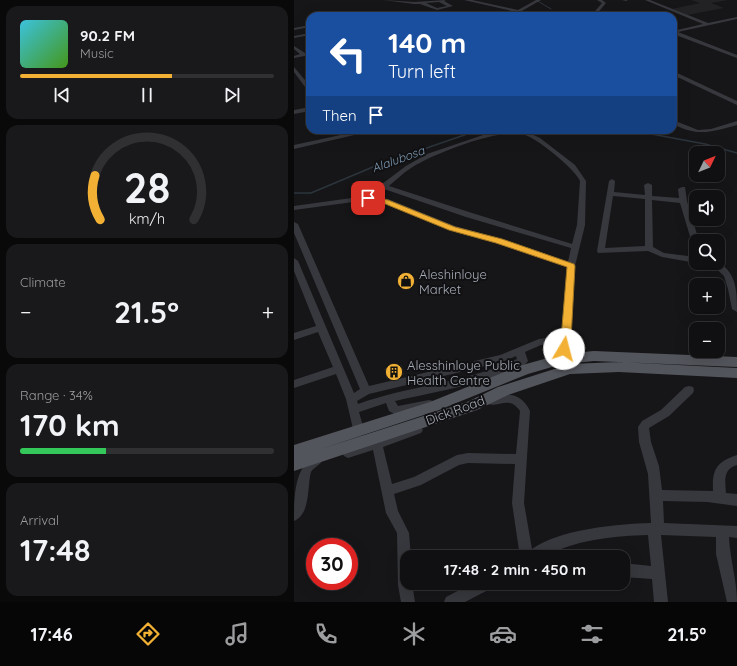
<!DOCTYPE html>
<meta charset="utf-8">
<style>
:root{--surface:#101012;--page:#19191b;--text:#f1f3f6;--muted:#9c9d9f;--line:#303032;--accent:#f2b134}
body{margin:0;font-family:Quicksand,sans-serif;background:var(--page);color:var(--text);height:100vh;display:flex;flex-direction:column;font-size:15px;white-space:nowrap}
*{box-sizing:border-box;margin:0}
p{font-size:13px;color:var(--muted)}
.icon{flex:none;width:22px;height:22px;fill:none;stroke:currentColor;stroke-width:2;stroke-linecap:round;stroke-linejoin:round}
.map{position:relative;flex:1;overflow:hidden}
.sheet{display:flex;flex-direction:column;gap:6px;padding:6px;background:#09090a;width:294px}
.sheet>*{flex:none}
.banner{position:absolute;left:12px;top:12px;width:371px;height:122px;border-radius:12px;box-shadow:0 4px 16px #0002,0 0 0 1px var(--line);background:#1a4fa0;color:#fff;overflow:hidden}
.needle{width:26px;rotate:47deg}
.fabs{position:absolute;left:395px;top:146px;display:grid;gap:8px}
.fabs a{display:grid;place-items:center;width:36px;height:36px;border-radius:8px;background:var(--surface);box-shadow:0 4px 16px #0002,0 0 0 1px var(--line);font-size:20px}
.speed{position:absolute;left:12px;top:538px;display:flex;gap:8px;font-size:20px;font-weight:700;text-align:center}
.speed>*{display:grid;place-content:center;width:52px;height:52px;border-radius:50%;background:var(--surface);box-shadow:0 4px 16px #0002,0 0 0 1px var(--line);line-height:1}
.speed .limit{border:6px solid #d22;background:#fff;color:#111}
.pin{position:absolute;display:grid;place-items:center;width:34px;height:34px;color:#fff;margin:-17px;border-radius:8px;box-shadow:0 2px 6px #0006}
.me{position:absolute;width:44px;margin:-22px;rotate:8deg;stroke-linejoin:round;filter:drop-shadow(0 0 3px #0008)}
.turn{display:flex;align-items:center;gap:14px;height:84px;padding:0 16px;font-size:18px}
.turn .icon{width:52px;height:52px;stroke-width:2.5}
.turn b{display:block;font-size:28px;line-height:34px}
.then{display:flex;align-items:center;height:38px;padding:0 16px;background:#0003;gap:8px;font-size:15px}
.big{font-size:30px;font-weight:700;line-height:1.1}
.sheet .tile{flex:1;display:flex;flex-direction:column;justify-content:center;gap:6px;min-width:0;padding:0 14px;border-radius:12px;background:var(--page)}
.sheet .dial{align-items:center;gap:0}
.dial svg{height:104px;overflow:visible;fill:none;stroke:var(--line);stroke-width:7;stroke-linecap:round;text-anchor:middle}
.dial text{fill:var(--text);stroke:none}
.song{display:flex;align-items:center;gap:12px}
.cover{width:48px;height:48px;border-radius:6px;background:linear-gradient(135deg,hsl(190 70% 55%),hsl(100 70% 35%))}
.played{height:4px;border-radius:2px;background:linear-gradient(90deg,var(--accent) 60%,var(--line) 60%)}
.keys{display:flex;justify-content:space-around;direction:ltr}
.heat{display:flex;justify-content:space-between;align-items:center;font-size:22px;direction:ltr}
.charge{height:6px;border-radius:3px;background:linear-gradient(90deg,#34c759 34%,var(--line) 0)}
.trip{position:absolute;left:106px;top:550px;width:230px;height:40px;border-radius:12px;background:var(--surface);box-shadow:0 4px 16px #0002,0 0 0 1px var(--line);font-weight:700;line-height:40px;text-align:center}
.tab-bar{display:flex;height:64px;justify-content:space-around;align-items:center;background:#060607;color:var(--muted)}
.tab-bar .icon{width:28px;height:28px}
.tab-bar .active{color:var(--accent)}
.tab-bar b{font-size:18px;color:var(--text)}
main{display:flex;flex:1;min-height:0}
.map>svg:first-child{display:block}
.built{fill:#222225}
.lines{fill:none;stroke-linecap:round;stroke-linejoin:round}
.stream-far1{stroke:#2c353c;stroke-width:1}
.stream{stroke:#2c353c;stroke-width:1.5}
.building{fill:#29292c;stroke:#303034}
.minor{fill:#37383d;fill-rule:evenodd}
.major{fill:#53555c;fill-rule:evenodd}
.route{fill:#f2b134;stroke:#9d7322}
.labels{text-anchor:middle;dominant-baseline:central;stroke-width:4;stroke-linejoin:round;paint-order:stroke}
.far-water-label{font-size:12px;font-style:italic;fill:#7f9bb3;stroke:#111113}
.poi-label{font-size:13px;fill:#a8adb8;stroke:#111113;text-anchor:start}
.street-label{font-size:13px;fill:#a8adb8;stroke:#111113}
</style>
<main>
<section class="sheet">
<div class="tile">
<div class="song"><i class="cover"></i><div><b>90.2 FM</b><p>Music</p></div></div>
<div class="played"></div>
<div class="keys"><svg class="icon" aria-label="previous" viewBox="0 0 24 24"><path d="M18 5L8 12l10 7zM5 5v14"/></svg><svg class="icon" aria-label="pause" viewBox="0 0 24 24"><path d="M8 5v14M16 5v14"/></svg><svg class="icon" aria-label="next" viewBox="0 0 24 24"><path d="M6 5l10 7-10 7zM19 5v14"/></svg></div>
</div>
<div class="tile dial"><svg viewBox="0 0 100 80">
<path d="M14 69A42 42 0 1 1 86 69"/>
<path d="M14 69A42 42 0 0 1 10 35" stroke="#f2b134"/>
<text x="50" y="56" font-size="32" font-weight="700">28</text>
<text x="50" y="72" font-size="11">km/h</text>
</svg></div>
<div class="tile"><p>Climate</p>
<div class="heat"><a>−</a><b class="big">21.5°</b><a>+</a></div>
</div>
<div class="tile"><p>Range · 34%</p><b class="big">170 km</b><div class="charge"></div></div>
<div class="tile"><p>Arrival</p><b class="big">17:48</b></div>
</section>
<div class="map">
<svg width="443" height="602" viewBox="0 0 443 602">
<rect width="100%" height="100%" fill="#161618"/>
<path class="built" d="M397,0H434L417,3L430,8L393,15L378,9L406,3Z"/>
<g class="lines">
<path class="stream-far1" d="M242,0L257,9"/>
<g class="stream">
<path d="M336,130L411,144L443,153"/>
<path d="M0,193H17L86,164L185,130"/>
</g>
</g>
<path class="building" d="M107,366L109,374L93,378L91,369Z"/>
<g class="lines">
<g class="minor">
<path d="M89,0L120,2L152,0L150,1L159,6L143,10L126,4H120ZM145,2L153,6L143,8L132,3Z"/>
<path d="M170,0H178L224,10L242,0H247L226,12L223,16L220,15L222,12Z"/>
<path d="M303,0H308L312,3L301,16H297L308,3Z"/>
<path d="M328,0H334L332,1Z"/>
<path d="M351,0H356L414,23L443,17V19L384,32L443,55V58L379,34V31L409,24Z"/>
<path d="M16,25V27L0,30V28Z"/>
<path d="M16,33V35L0,38V36Z"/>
<path d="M0,46L11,53H16V55L0,58V56L6,54L0,49Z"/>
<path d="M0,67L16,86V92L14,91L0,72Z"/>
<path d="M379,71L443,101V105L379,75Z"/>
<path d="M16,107V111L0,114V110Z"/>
<path d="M379,120L404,130L417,129L443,121V125C417,132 404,137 379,124Z"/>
<path d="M70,130H82L0,149V145Z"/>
<path d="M209,130H229L246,138L281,165L292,181L291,225L281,266L277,339L273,359L272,362H264L263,359L266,343L247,345L231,352L234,361C224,378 124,395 101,401L104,406L135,400L139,401L140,404L139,407L102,415L95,411L92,403L65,412L70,430L68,433L64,435L60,433L52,399L42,374L0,388V380L39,367L24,332L0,340V333L22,326L0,271V258L4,261L60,393L66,389L0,233V222L4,224L75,386L206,355L245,339L267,336L273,267L202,243L155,230L89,203L74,200L0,210V206L72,196L112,166L133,154L195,133ZM209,134C215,134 222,133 228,134C242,137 280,168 286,181L283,225L278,244L178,213L95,186C102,180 109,173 117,168C139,154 183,138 209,134ZM90,189L172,217L277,248L274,262L208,239L161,226L94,199L80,197ZM222,356L223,359C173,383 116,385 64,404L63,401L75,394L208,362Z"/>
<path d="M318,179L321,181L320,192L351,195L350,185L354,183L358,185V196L385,198L384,189L388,187H391L393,201L405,241H402V245L398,243L386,203L358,200L359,247L370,253L402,257V263L368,257L354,251L304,253L303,251L315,181ZM319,196L351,199V246L311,248Z"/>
<path d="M424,262C443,273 443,292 443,312L438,309L434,289L430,276L416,263H424Z"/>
<path d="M395,386L399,387L400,390L399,393L375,416L355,428L357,442L365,466L368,490L419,491C418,470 422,462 443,455V465C429,469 431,480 432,493L443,494V506L413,502L369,501L370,523L443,526V538L435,537C436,560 443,580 443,602H433L422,554V537L367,535L374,602H360L358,579L329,577V563L357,566L354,535C322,536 287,539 258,553L260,557H226L218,503L221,464L174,463L165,465L127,485L100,494L104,511L115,533L117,557H113V583H118L121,602H107L104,585L103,533L92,513L79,450L54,458L50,456L48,453L50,450L123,425L127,427L129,430L127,433L89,447L98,484L120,477L163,455L174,453L222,454L226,411C215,395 206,408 193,404L192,401L193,398C212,392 227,392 236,411L230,503L238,549C266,529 323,524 357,523L354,474L345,442L344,427L348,421L367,410L391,387Z"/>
<path d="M22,456L26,457L28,461C25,466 20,467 17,472C13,486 17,514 0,521C0,499 0,465 22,456Z"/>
<path d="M179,583H200L198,588L171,602H150L152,597Z"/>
</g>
<path class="major" d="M300,351L443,357V367L300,361L268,364L234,374L145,410L27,449L173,402L204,387L276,364L325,362L443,368V378L325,372L276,374L214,395L183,410L0,471V445L136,402L225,366L268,354Z"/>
</g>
<path class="route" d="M74,196L94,200L161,227L208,239L280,264L281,266L277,339L273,352H266L265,349L267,339L273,267L202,243L155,230L89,203L72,200L71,198Z"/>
<defs>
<symbol id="shop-disc" viewBox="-11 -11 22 22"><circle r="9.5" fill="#f2b134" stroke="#111113"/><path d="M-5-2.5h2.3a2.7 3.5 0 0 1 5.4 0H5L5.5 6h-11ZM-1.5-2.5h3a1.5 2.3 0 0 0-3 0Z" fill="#111"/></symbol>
<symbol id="building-disc" viewBox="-11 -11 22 22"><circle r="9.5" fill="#f2b134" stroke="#111113"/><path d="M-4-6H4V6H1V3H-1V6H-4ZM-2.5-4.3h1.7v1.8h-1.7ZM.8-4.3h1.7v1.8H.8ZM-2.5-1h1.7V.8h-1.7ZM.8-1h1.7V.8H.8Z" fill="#111"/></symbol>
</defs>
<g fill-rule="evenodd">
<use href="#shop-disc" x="102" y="271" width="20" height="20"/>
<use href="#building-disc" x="90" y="362" width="20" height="20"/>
</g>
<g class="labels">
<g class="far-water-label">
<text transform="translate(104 159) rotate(-20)">Alalubosa</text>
</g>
<g class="poi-label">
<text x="125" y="274">Aleshinloye<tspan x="125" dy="15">Market</tspan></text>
<text x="113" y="365">Alesshinloye Public<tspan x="113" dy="15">Health Centre</tspan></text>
</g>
<g class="street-label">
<text transform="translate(161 410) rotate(-20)">Dick Road</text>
</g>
</g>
</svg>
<div class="fabs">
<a><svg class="needle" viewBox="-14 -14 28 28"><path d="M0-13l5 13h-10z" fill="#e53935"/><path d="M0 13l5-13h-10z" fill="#9c9d9f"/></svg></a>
<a><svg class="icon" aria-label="sound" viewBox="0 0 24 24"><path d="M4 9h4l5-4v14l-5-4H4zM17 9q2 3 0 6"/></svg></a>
<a><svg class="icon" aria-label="search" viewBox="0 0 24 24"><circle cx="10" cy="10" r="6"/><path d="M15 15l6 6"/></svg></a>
<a>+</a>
<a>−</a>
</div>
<div class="speed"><div class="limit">30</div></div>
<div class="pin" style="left:74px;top:198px;background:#d93025"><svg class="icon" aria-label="arrive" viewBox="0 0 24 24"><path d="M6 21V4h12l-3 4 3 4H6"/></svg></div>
<svg class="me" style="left:270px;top:349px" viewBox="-20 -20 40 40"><circle r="19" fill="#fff"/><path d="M0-13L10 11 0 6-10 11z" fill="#f2b134"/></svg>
<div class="trip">17:48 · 2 min · 450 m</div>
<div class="banner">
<div class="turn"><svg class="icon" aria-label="left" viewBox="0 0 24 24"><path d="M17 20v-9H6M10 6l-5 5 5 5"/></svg><div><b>140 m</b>Turn left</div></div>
<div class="then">Then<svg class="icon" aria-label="arrive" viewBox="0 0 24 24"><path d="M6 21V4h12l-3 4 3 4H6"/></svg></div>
</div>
</div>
</main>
<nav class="tab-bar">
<b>17:46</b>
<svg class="icon active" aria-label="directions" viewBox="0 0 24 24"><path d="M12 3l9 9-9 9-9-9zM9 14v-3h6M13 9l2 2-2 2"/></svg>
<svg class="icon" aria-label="music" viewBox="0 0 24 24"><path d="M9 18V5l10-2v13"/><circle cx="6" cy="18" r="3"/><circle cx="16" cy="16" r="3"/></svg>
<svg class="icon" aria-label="phone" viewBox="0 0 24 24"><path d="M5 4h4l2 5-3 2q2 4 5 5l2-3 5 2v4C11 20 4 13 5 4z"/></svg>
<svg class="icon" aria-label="climate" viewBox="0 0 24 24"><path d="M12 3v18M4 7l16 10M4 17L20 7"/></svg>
<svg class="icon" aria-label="car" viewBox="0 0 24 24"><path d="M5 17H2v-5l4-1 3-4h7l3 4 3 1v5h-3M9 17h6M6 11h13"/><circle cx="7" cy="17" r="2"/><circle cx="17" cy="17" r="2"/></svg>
<svg class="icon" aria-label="filters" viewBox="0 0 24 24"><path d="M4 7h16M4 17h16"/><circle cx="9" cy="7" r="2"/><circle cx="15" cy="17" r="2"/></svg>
<b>21.5°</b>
</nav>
